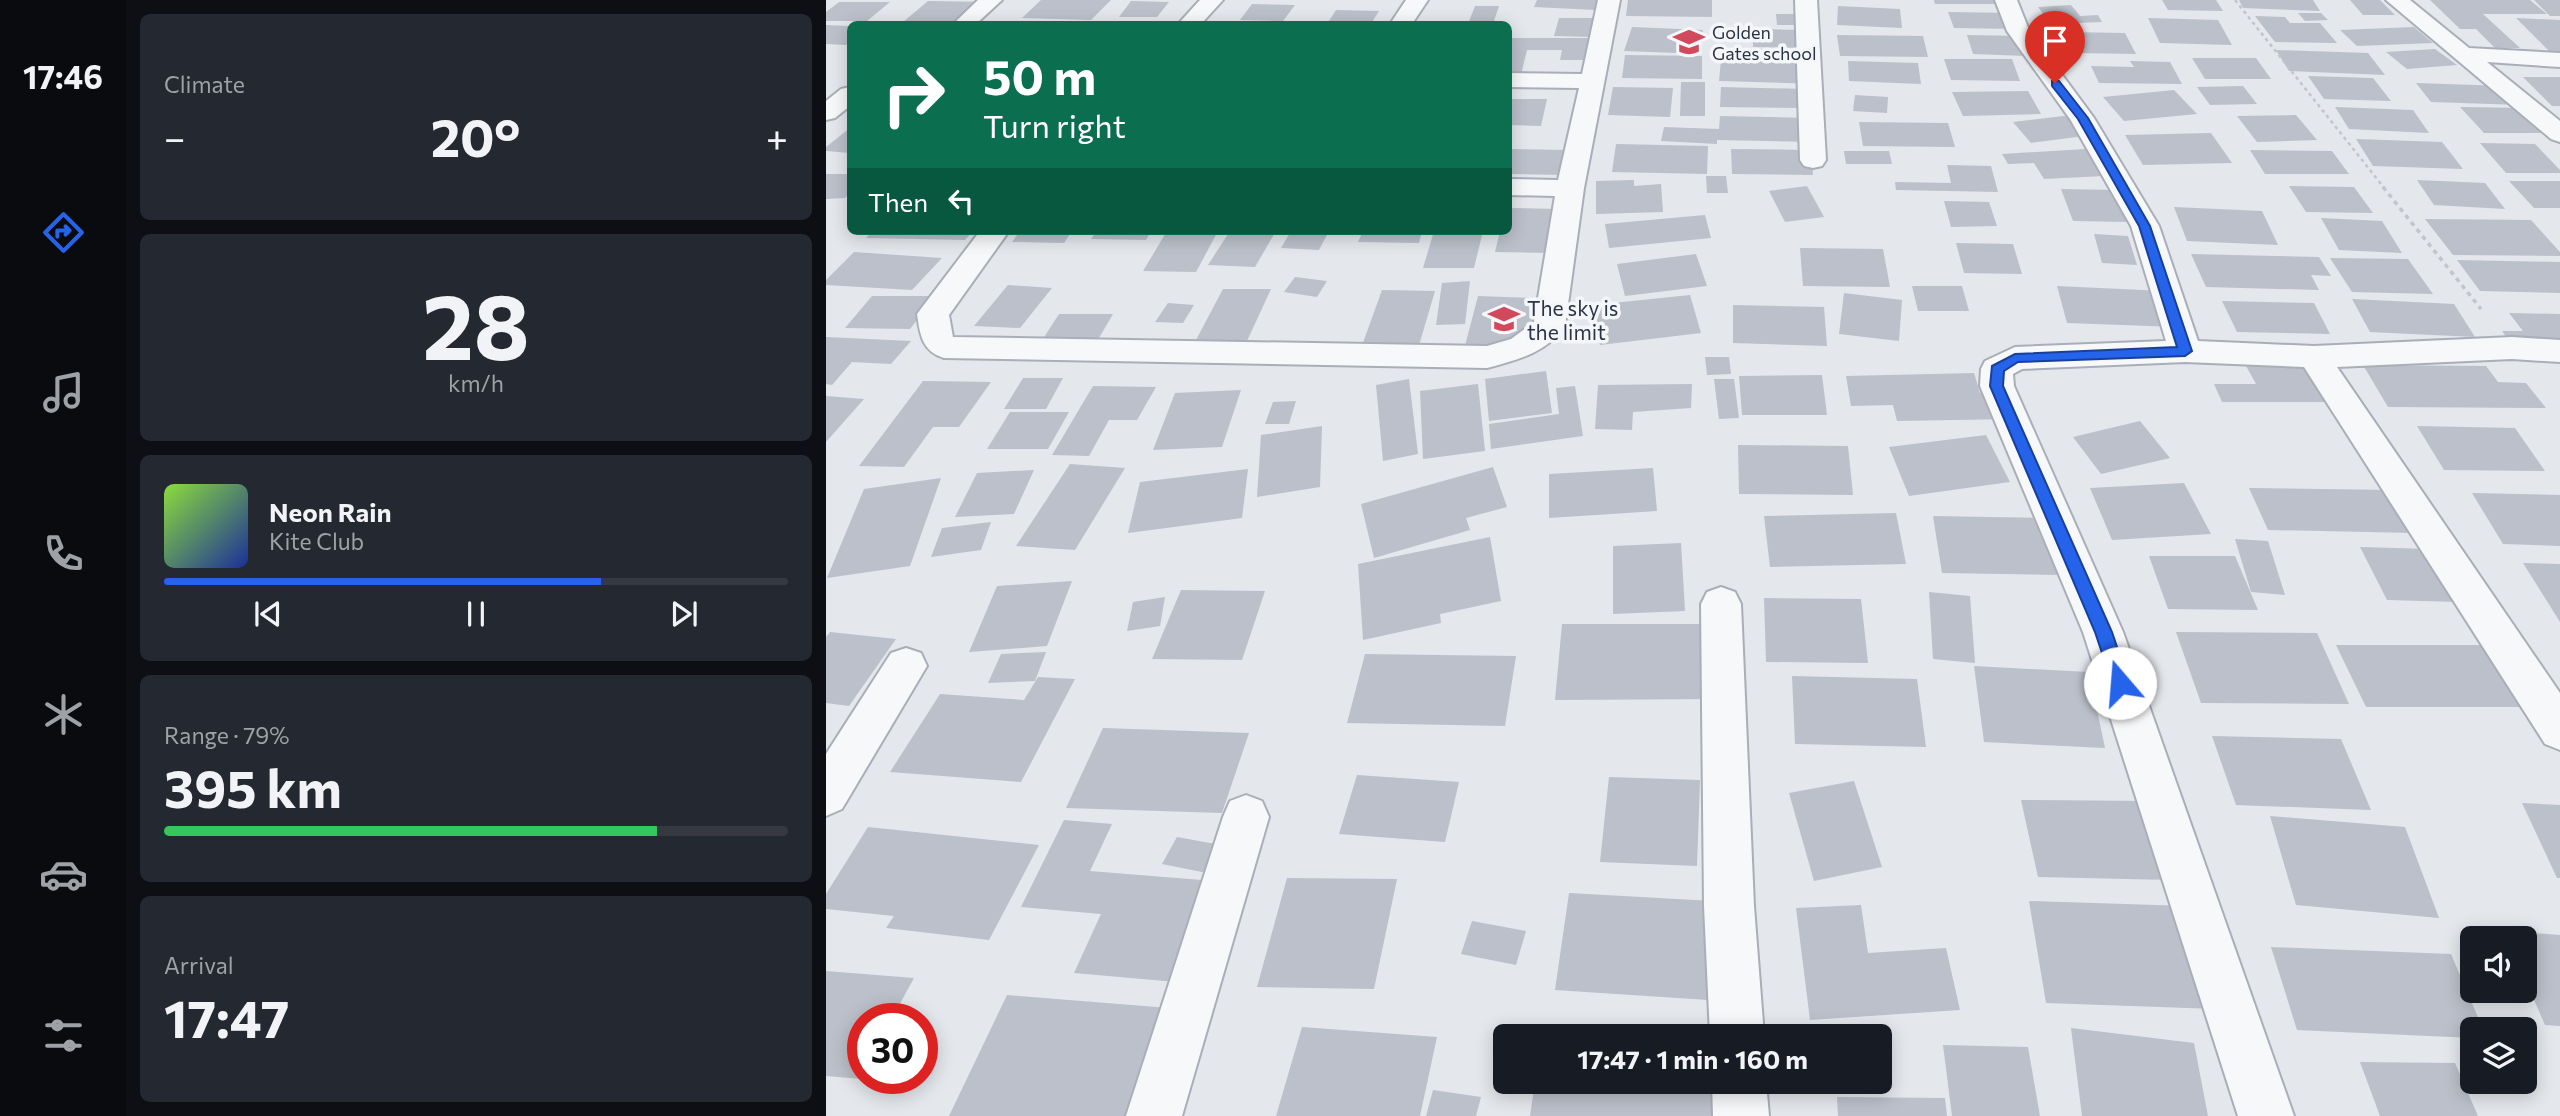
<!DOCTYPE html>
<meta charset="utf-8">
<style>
:root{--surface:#171b24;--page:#242831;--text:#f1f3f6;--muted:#9ea1a6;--line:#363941;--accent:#2563eb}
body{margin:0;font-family:Commissioner,sans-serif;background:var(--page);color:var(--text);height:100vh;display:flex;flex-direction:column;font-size:26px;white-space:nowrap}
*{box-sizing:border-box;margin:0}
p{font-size:23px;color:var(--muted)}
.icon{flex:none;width:38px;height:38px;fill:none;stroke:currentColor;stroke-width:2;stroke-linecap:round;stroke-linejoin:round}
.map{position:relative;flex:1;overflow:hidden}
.panel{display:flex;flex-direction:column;gap:14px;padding:14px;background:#0d0f14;width:700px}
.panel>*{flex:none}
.banner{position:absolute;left:21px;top:21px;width:665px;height:214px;border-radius:10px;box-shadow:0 4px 18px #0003;background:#0b6e4f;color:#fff;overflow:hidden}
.buttons{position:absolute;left:1634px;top:926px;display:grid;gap:14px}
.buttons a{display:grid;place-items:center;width:77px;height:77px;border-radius:10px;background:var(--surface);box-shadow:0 4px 18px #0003;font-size:35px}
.speed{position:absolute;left:21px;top:1003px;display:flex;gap:14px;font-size:35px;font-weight:700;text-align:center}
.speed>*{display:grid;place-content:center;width:91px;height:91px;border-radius:50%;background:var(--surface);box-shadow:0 4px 18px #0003;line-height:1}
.speed .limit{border:10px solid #d22;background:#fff;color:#111}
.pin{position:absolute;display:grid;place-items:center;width:60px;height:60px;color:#fff;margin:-72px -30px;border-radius:50% 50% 50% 0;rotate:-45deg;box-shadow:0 0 7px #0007}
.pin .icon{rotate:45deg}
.me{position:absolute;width:77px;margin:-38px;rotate:342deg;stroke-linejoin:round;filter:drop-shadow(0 0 5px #0008)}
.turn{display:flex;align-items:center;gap:24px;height:147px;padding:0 21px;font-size:32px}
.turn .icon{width:91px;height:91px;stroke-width:2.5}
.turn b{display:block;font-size:49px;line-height:60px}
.then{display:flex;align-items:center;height:66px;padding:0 21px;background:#0003;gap:14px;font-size:26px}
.big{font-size:52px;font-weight:700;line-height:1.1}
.panel .widget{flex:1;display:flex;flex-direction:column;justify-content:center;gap:10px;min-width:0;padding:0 24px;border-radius:10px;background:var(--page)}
.panel .dial{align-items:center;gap:0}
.dial b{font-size:91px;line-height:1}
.song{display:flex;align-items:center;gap:21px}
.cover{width:84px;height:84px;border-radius:10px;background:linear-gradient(135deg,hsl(90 70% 55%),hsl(230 70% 35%))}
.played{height:7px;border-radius:4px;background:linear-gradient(90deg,var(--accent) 70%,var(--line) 70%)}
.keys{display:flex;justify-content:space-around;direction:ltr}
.heat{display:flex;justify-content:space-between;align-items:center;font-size:38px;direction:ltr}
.charge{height:10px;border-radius:5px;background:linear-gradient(90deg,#34c759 79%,var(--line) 0)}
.trip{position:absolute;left:667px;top:1024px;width:399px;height:70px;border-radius:10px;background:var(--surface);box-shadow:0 4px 18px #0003;font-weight:700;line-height:70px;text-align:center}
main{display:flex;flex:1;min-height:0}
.tab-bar{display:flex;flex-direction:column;width:126px;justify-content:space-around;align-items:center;background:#090b0e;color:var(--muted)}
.tab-bar .icon{width:49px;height:49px}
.tab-bar .selected{color:var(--accent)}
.tab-bar b{font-size:32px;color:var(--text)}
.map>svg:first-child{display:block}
.building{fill:#bbc0ca}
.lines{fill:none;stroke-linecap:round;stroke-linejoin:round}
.minor-casing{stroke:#a9aeb7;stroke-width:4}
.path-far1{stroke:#c2c5cb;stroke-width:2.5;stroke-dasharray:3.5 3.5;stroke-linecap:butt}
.path{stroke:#c2c5cb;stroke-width:3.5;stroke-dasharray:4.5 4.5;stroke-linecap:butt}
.minor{fill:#f7f8fa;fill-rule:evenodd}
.route{fill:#2563eb;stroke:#184099;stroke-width:2}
.labels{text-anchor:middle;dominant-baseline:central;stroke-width:7;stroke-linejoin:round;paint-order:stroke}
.far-poi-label{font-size:18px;fill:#2b3445;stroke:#f4f6f9;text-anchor:start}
.poi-label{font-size:21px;fill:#2b3445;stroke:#f4f6f9;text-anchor:start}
</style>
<main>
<nav class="tab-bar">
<b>17:46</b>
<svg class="icon selected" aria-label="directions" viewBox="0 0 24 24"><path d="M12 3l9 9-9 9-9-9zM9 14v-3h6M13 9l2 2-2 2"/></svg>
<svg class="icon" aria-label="music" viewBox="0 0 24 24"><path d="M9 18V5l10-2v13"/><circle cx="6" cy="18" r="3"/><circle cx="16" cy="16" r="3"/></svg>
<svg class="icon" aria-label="phone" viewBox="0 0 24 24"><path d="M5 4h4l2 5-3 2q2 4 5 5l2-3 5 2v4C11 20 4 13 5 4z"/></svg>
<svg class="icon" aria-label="climate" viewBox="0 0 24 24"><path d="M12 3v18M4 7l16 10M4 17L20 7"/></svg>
<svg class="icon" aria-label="car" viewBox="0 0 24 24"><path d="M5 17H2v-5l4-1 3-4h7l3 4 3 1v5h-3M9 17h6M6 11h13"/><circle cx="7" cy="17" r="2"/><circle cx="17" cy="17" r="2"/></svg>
<svg class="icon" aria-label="filters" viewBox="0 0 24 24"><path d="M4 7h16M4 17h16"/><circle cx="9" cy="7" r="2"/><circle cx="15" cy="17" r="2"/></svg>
</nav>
<section class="panel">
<div class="widget"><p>Climate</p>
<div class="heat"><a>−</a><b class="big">20°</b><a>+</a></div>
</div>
<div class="widget dial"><b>28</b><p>km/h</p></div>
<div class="widget">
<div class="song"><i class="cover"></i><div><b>Neon Rain</b><p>Kite Club</p></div></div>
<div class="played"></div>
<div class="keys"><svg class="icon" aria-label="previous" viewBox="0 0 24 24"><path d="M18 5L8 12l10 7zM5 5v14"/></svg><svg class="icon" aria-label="pause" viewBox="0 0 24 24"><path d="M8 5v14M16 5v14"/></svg><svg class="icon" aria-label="next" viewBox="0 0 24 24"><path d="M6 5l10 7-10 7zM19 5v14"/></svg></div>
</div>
<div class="widget"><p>Range · 79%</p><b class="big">395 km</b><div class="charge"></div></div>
<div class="widget"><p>Arrival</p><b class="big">17:47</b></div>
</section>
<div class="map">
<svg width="1734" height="1116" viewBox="0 0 1734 1116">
<rect width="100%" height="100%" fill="#e4e7ec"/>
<g class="building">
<path d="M215,0H285L265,20L196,18Z"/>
<path d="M711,0H773L770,10L708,7Z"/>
<path d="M802,0H886V17L800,16Z"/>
<path d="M1108,0H1176L1177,4H1109Z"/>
<path d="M1336,0H1390L1397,11L1342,10Z"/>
<path d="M1413,0H1487L1494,11L1417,8Z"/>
<path d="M1524,0H1554L1569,15H1537Z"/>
<path d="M1604,0H1704L1721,14H1657L1694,48H1669L1650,29H1634Z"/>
<path d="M1708,0H1734V16H1724Z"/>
<path d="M102,1L165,2L144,23L77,22Z"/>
<path d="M305,1L343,2L331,17H293Z"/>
<path d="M13,2H64L41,21H0V12Z"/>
<path d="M426,4L469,5L457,21L414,20Z"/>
<path d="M1245,5L1254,16L1272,15L1276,22L1225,24L1212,7Z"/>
<path d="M649,6H673L667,24H642Z"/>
<path d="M1012,6L1074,9L1076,28L1011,25Z"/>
<path d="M510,10L553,11L545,24H501Z"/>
<path d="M1122,12L1187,13L1194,29L1128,28Z"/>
<path d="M1472,13H1495L1502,20L1479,21Z"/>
<path d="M950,14H981L983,25H951Z"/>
<path d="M1429,16L1459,17L1464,23H1494L1511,43L1449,42Z"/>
<path d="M733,18H772L768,37L728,36Z"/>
<path d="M1322,18L1392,20L1406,45L1334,43Z"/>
<path d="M1690,18L1734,20V62Z"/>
<path d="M0,25L24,26V41L20,45L0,44Z"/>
<path d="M806,27L877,30L874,44L853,43L851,53L798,51Z"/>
<path d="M1588,27L1607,43L1531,46L1514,30Z"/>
<path d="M927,29L982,30L983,48L927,47Z"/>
<path d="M1240,32L1299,33L1310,54L1249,53Z"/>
<path d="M1011,35L1097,36L1102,57L1014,56Z"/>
<path d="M1141,35L1193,36L1200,56L1147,54Z"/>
<path d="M682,38H772L769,60H734L736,50H701L692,87H682Z"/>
<path d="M1609,49L1631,65L1581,69L1560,52Z"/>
<path d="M1450,50L1542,53L1559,75L1463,71Z"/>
<path d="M799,55L876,56V79L796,78Z"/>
<path d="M1366,58H1430L1445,79H1379Z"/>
<path d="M1118,59H1186L1194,81L1125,80Z"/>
<path d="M895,60L991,63L992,84L893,81Z"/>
<path d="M1022,61L1092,63L1095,84L1023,81Z"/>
<path d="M1304,61L1344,62L1356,84L1273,83L1265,66L1308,67Z"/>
<path d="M1482,76L1547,78L1565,101L1498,99Z"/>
<path d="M1697,77H1734V106H1726Z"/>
<path d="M855,82H879V116H854Z"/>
<path d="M1590,83L1678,86L1695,105L1605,102Z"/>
<path d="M1417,86L1431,104L1384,105L1371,87Z"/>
<path d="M787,87L847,88L844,117L782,115Z"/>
<path d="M895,87L980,89L982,108L894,107Z"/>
<path d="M1348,90L1371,114L1298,121L1277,97Z"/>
<path d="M1202,91L1215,114L1137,116L1126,92Z"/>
<path d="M1029,95L1062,97L1061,113L1027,111Z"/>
<path d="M682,99H721L715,126L682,125Z"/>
<path d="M1509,107L1587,110L1603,133L1523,129Z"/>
<path d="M1634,107L1700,108L1725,133H1658Z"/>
<path d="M1246,115L1266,135L1205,143L1187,122Z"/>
<path d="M1470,115L1491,140L1431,142L1411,116Z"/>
<path d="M894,116L983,118L984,142L891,140V144L835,141L838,127L893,129Z"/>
<path d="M1033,122L1122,123L1129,147L1037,146Z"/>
<path d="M24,128V153L0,151V147Z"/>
<path d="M1385,133L1406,163L1317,165L1299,135Z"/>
<path d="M1530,139L1616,142L1637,169L1547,166Z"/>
<path d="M1654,143L1709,144L1734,170V173H1680Z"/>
<path d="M790,144L882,146L881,174L786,172Z"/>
<path d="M682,149L743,150L738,175L682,174Z"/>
<path d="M905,149L985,150L987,175L906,174Z"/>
<path d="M1260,149L1278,176L1218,179L1208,163L1182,164L1176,154Z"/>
<path d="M1424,150L1506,151L1523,174H1439Z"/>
<path d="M1018,151H1063L1066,164H1020Z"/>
<path d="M1121,165L1165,166L1172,192L1070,190L1069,182L1125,183Z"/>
<path d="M0,174H24V192L19,198L0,199Z"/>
<path d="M880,176H900L902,193H881Z"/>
<path d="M808,180V186L835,184L837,212L770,214V181Z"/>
<path d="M1591,180L1659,183L1679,209L1608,205Z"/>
<path d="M1683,181H1734V208H1708Z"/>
<path d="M981,186L998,217L959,222L943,191Z"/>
<path d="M1463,186L1528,187L1547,213L1480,212Z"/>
<path d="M1235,189L1289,190L1304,222L1247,221Z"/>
<path d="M1118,201L1163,202L1171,226L1125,227Z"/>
<path d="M1348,207L1436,211L1452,245L1361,241Z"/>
<path d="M682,208L734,209L726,253L669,252L674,231H682Z"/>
<path d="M879,215L885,238L783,248L779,224Z"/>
<path d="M1495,218L1556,221L1576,253L1513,250Z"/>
<path d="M1599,219L1705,220L1734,252V256L1627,255Z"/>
<path d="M47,231H147L139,240L40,238Z"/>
<path d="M194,231H246L238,243L186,242Z"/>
<path d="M271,231H325L320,240L265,239Z"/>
<path d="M341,231H392L370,272L317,271Z"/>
<path d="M404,231H450L429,267L382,265Z"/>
<path d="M465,231H503L493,250L455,248Z"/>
<path d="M537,231H596L593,243L532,242Z"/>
<path d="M608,231H657L648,268H597Z"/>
<path d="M1268,234L1302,236L1311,265L1276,263Z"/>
<path d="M1130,243L1187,244L1196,274L1138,273Z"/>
<path d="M974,248L1057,249L1064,287L977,286Z"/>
<path d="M28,252L116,258L86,290L0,285V280Z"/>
<path d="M870,254L881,286L799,296L791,264Z"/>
<path d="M1365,254L1493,257L1505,276L1485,275L1493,290L1380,287Z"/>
<path d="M1504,258L1582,259L1607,294L1526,292Z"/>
<path d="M1631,260L1734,262V293L1654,291Z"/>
<path d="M469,277L501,281L491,297L458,292Z"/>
<path d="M644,281L639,324L610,325L616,283Z"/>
<path d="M182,285L226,288L194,328L148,326Z"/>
<path d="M1086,286H1136L1143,311H1092Z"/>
<path d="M1231,286L1338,291L1352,327L1241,323Z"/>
<path d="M397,289H445L421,341L370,340Z"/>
<path d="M556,290L609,291L591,352L534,351Z"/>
<path d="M1018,293L1076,300L1073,341L1013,334Z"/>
<path d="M864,295L875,333L774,345L768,305Z"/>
<path d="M46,296H110L84,329L19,328Z"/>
<path d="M652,296L711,298L701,347L639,346Z"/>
<path d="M1526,299L1628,304L1649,337L1544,332Z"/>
<path d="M1396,301L1488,303L1504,334L1411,332Z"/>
<path d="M342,303L368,305L357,323L329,322Z"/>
<path d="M907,305L998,307L1001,346L907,343Z"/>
<path d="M1683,313L1734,314V352H1691L1676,331H1697Z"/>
<path d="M233,314H287L270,343L215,342Z"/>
<path d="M0,337L85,341L65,364L26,362L6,385L0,384Z"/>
<path d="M879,357H903L905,374L881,375Z"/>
<path d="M1478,363L1501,402H1396L1388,384H1430L1419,364Z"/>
<path d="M1537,365L1660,366L1672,382L1700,383L1720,408L1562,407Z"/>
<path d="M720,371L726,413L663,421L659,379Z"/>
<path d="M1148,373L1154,393H1178L1186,419L1071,421L1067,405L1025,406L1020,376Z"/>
<path d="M996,375L1001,415H916L913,376Z"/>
<path d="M197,378H237L220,409H178Z"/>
<path d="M583,379L592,454L557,461L550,385Z"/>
<path d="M888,379H908L913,418L893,419Z"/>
<path d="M97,381L165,382L133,427H107L78,467L33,466Z"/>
<path d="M652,384L659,451L597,459L594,391Z"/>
<path d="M866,384L865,408L807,412L806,430L769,429L772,385Z"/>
<path d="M267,386L330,387L311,420H283L263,456L226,455Z"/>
<path d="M749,386L757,436L665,449L663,424L733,414L730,388Z"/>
<path d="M415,390L396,447L327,450L349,393Z"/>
<path d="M0,396L38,399L0,442Z"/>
<path d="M470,401L463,424H439L447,402Z"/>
<path d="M184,412H243L222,449H161Z"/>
<path d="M1314,421L1344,458L1275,474L1247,437Z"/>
<path d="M496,426L494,487L431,497L435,435Z"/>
<path d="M1591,426L1689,428L1719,471L1618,470Z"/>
<path d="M1160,435L1184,482L1083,496L1063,447Z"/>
<path d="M912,445L1022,446L1027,495L913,494Z"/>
<path d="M244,464L299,468L249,550L190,546Z"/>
<path d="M667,467L681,507L640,518L644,530L548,558L535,504Z"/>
<path d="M827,468L831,511L723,518V474Z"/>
<path d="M422,469L416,518L302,533L314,482Z"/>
<path d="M208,470L188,514L129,517L151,473Z"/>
<path d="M115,478L84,566L1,578L38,489Z"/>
<path d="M1358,483L1385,534L1286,540L1264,488Z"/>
<path d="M1423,488L1565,490L1589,533L1442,530Z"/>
<path d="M1646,493L1734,495V546L1677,544Z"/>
<path d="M1070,513L1080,564L944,567L938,516Z"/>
<path d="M1107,516L1219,518L1234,575L1116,573Z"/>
<path d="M165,522L155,550L105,557L116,528Z"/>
<path d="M664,537L675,601L614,614L615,623L537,640L532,564Z"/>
<path d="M1409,539L1442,541L1459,595L1425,592Z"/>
<path d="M855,543L859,611L787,614V546Z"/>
<path d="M1534,547L1604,549L1633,602L1561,600Z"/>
<path d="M1323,556H1409L1432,610L1342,609Z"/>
<path d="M1697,563L1734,564V622Z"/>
<path d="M246,581L221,646L143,652L171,586Z"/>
<path d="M355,590L439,591L416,660L326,659Z"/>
<path d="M1103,592L1144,596L1149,663L1107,659Z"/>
<path d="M339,597L334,626L301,631L307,602Z"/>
<path d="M938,598L1035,599L1042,663L940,662Z"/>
<path d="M736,624H892L894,699L729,700Z"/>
<path d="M4,632L70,639L23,706L0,703V637Z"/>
<path d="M1350,632L1491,633L1523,704L1375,703Z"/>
<path d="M1510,645H1663L1700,707H1540Z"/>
<path d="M220,652L209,681L162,683L175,654Z"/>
<path d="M539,654L690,656L679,726L521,723Z"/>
<path d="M1148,666L1263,672L1279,748L1158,742Z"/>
<path d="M966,676L1091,679L1100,747L969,744Z"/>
<path d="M212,677L249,679L195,782L64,772L114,694L198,700Z"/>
<path d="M277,728L423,733L396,813L240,808Z"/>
<path d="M1386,736L1515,739L1545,810L1410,805Z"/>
<path d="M531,775L633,782L619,842L513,834Z"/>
<path d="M783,777L874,780L871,866L774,862Z"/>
<path d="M1028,781L1056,867L988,881L963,793Z"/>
<path d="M1195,800L1322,801L1345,880L1212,877Z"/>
<path d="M1696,803L1734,805V878H1731Z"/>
<path d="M1444,816L1579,827L1613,918L1470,905Z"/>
<path d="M238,820L286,824L264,871L388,881L350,982L248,973L275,914L195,907Z"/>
<path d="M42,827L213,845L163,940L60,928L68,916L0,909V894Z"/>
<path d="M351,837L395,845L381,873L336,864Z"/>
<path d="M461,878L571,879L548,989L431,987Z"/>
<path d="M743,893L887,901L882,1000L729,990Z"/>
<path d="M1203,901L1361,906L1390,1009L1220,1003Z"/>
<path d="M1035,905L1042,953L1120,948L1134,1010L984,1020L970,908Z"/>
<path d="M646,921L700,931L690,965L635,954Z"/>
<path d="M1678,931L1734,935V1026L1719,1025L1699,979V938H1682Z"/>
<path d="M1445,947L1625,954L1657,1029H1647V1038L1471,1030Z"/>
<path d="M0,971L88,978L66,1018H37L35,1079L0,1076Z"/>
<path d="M181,995L343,1008L302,1116H123Z"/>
<path d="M476,1027L611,1037L594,1116H450Z"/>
<path d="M1245,1028L1368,1043L1382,1116H1256Z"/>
<path d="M1117,1045L1202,1047L1214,1116H1126Z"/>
<path d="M1534,1062L1629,1063L1652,1116H1554Z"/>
<path d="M709,1082H888L887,1116H704Z"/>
<path d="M607,1090L655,1097L650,1116H600Z"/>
<path d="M1011,1097L1119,1098L1121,1116H1012Z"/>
</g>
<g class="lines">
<defs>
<g id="minor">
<path d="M152,0H176L150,24H127Z"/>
<path d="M374,0H397L375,24H352Z"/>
<path d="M580,0H602L586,24H564Z"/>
<path d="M772,0H794L758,188L739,326C721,353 690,360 661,368L118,358C96,351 94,335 91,314L154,231H183L123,315L127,337L661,346L685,339L708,322L729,196L682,195V179L732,180L753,88L682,87V73L756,74Z"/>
<path d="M969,0H991L1000,160L996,166L987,168L978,166L974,160Z"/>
<path d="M1169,0H1191L1203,30L1268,118L1333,226L1372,341L1488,346L1686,337L1734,340V362L1686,359L1511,367L1734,693V750L1719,744L1478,367L1359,362L1196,369L1187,374L1188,386L1297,632L1468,1116H1412L1257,632L1154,386L1155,369L1159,361L1189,347L1340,341L1305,226L1244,119L1181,31Z"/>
<path d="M1560,0H1584L1643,48L1734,53V67L1661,62L1734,121V142L1725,139Z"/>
<path d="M24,87V106L9,118L0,120V101L15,89Z"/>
<path d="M895,587L909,592L915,604L928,906L938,1036H884L878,906L875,604L881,592Z"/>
<path d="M80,648L95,653L101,666L16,809L0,816V754L65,653Z"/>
<path d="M420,795L436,801L443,817L356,1116H300L397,817L404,801Z"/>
<path d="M886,1082H940L943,1116H887Z"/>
</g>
</defs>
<use href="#minor" class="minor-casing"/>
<path class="path-far1" d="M1409,0L1559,189"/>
<path class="path" d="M1557,187L1655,309"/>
<use href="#minor" class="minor"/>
</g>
<path class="route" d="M1226,81H1233L1262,118L1324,226L1366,351L1359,356L1192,362L1178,371L1177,386L1286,632L1303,683L1300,688L1294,691L1288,688L1286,683L1269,632L1164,386L1166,366L1189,354L1351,347L1313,226L1252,119L1226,86Z"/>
<defs>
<symbol id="school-bare" viewBox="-9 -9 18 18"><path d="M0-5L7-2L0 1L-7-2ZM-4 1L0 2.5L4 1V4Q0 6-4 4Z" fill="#d1495b" stroke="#f4f6f9" stroke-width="2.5" paint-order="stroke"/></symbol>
</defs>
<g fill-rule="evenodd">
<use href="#school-bare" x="841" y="20" width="44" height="44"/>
<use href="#school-bare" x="656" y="297" width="44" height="44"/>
</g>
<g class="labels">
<g class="far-poi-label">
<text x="886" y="32">Golden<tspan x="886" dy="21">Gates school</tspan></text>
</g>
<g class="poi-label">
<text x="701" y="307">The sky is<tspan x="701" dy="24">the limit</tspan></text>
</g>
</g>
</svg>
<div class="buttons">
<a><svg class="icon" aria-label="sound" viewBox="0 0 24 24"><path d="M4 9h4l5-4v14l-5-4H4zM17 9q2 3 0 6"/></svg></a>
<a><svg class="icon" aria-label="layers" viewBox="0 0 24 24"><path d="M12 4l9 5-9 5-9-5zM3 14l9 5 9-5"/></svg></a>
</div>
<div class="speed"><div class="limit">30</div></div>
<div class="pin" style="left:1229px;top:83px;background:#d93025"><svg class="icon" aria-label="arrive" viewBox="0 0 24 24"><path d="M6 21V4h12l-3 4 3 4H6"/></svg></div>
<svg class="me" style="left:1294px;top:683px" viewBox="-20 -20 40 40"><circle r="19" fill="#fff"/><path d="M0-13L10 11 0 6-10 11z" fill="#2563eb"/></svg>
<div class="trip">17:47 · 1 min · 160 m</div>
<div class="banner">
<div class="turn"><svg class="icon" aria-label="right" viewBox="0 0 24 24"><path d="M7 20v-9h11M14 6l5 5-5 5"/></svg><div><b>50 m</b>Turn right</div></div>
<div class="then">Then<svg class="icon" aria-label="left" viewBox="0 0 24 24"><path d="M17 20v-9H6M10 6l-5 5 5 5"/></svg></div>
</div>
</div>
</main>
